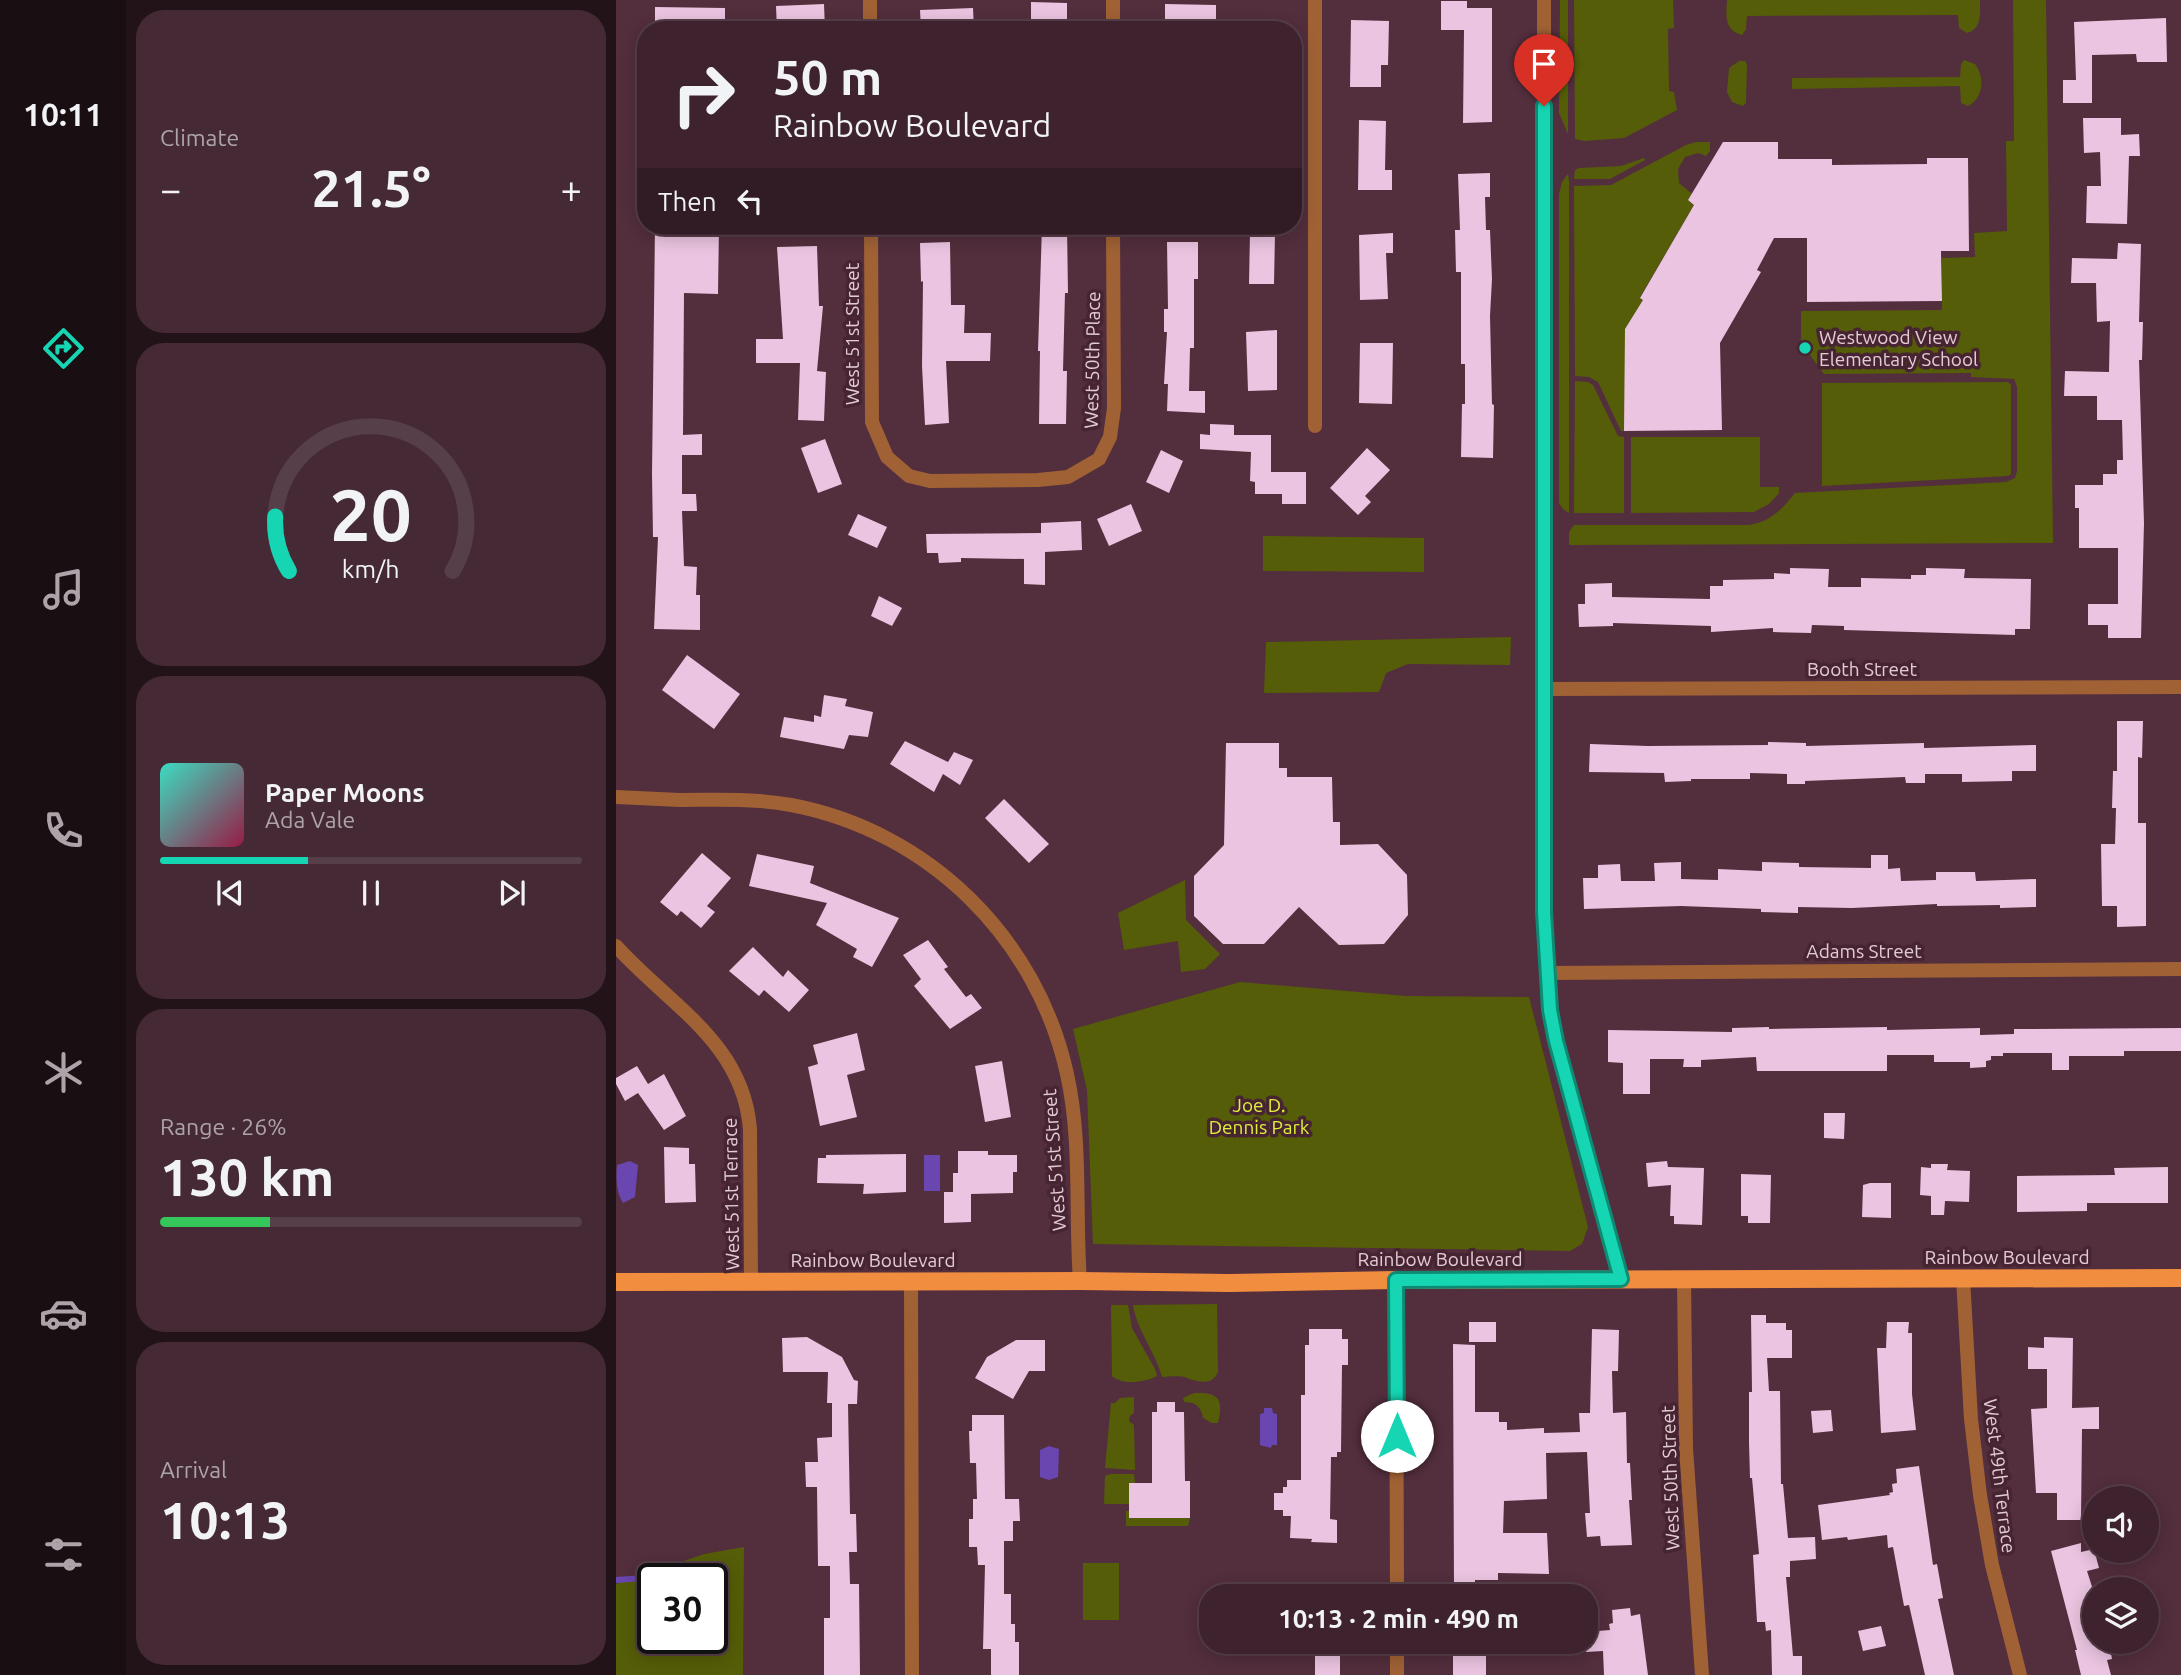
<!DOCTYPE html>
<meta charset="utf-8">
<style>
:root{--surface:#3e222e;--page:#452a36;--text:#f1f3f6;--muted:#ada4aa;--line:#573f4a;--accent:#16d5b3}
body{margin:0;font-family:Ubuntu,sans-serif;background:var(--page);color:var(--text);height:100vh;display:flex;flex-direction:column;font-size:26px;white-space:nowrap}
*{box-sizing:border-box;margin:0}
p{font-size:23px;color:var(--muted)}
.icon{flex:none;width:38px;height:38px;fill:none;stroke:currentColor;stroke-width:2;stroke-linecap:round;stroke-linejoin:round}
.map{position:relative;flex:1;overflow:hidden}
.drawer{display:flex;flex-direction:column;gap:10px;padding:10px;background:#221319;width:490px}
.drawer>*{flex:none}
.banner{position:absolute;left:21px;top:21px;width:665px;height:214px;border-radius:28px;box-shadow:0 4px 18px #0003,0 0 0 2px var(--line);background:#3e222e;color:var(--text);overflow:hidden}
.tools{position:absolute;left:1466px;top:1486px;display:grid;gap:14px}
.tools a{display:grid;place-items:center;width:77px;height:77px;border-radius:50%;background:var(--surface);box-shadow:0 4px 18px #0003,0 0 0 2px var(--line);font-size:35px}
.speed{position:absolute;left:21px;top:1563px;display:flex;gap:14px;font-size:35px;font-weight:700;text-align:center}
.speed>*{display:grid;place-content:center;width:91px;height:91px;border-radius:50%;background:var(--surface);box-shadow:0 4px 18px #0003,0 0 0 2px var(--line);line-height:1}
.speed .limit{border:4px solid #111;border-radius:10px;background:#fff;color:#111}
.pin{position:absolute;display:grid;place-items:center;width:60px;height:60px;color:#fff;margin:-72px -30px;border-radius:50% 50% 50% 0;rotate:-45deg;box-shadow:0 0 7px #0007}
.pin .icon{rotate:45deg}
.me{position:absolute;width:77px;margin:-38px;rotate:0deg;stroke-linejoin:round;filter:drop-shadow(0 0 5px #0008)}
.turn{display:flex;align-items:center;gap:24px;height:147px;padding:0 21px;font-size:32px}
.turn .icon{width:91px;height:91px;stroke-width:2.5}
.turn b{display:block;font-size:49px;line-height:60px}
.then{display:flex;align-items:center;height:66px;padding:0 21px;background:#0003;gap:14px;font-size:26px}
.big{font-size:52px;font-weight:700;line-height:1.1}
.drawer .widget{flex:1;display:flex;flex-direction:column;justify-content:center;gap:10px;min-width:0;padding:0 24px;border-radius:28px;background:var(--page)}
.drawer .dial{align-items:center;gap:0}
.dial svg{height:182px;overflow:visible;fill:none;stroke:var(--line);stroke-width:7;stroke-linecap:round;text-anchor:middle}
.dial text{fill:var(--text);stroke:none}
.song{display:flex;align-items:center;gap:21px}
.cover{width:84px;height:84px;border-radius:10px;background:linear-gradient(135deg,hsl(170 70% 55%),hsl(340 70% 35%))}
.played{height:7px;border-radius:4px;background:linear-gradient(90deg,var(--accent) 35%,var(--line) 35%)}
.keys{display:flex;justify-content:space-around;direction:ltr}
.heat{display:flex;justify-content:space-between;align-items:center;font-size:38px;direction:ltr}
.charge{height:10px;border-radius:5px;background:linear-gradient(90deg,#34c759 26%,var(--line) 0)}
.trip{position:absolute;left:583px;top:1584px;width:399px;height:70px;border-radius:28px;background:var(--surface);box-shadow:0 4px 18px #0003,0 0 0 2px var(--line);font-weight:700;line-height:70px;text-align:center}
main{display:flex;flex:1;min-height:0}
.dock{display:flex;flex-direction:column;width:126px;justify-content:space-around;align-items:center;background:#190e12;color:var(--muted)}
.dock .icon{width:49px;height:49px}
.dock .active{color:var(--accent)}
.dock b{font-size:32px;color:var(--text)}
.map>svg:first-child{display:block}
.green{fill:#555d08;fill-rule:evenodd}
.water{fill:#6a46b0}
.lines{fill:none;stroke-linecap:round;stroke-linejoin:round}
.stream{stroke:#6a46b0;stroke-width:6}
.building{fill:#eac4e0}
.minor{stroke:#a06235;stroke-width:14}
.primary{stroke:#f18d3f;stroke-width:18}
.route-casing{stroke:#0e8a74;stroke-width:18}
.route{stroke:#16d5b3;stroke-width:12}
.poi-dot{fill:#16d5b3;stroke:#472432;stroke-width:2.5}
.labels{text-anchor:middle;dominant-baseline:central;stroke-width:7;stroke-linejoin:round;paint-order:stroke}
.street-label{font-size:19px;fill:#e2cbd3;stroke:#472432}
.poi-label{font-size:19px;fill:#e2cbd3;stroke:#472432;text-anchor:start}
.park-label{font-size:19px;fill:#def03a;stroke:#472432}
</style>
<main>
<nav class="dock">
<b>10:11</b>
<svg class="icon active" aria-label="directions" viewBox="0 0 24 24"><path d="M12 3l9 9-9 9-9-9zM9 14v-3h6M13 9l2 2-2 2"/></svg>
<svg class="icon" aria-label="music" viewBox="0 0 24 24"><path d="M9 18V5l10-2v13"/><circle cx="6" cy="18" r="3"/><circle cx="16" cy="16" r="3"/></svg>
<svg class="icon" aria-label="phone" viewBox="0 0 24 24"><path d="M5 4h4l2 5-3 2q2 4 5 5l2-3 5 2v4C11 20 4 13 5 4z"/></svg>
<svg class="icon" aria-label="climate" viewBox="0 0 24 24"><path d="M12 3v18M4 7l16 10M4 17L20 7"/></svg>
<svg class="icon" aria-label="car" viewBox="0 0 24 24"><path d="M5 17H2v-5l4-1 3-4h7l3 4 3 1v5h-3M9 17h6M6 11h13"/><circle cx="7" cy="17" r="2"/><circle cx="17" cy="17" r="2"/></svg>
<svg class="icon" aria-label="filters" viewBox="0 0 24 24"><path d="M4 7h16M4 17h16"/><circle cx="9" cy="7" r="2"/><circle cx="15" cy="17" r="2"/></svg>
</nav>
<section class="drawer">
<div class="widget"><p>Climate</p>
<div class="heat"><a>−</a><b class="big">21.5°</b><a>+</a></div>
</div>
<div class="widget dial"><svg viewBox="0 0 100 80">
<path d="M14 69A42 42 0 1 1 86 69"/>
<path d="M14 69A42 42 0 0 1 8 45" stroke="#16d5b3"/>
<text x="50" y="56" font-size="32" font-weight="700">20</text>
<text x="50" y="72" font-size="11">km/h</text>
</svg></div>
<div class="widget">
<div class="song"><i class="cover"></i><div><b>Paper Moons</b><p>Ada Vale</p></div></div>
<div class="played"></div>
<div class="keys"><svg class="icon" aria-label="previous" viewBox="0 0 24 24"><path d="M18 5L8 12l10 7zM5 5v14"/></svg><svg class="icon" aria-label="pause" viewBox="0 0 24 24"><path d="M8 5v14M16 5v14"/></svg><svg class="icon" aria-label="next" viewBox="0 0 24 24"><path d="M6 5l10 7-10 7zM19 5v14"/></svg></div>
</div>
<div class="widget"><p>Range · 26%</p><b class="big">130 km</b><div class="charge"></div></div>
<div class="widget"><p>Arrival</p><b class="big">10:13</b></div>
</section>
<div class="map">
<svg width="1565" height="1675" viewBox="0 0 1565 1675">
<rect width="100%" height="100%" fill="#532e3d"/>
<g class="green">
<path d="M944,0H952V134L943,113Z"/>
<path d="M958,0H1057L1058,28L1052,29L1053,91L1058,92L1061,110L1008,138L968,141L959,139Z"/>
<path d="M1111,0H1364C1364,14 1366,29 1351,33L1343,28L1342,15L1131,16L1130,29L1126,35C1108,30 1110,16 1111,0Z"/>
<path d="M1397,0H1430L1437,543L953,545V532L958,525H1133C1155,522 1166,509 1179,493L1390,482L1399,478L1401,471V387L1398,379L1355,377V373L1208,374L1185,343V311L1326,310V258L1359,257L1358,233L1391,231L1390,141H1398Z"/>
<path d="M1348,60L1359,64C1369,77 1368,98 1352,106L1345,103L1344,86L1176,89V78L1344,77L1345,64Z"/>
<path d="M1123,61H1129L1131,65L1130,103L1127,106L1116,102L1111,92L1113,68Z"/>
<path d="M1080,142H1094V151L1090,156L1082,153L1069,157L1062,169L1063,183L1076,194L1072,200L1078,205L1024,297L1027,300L1008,431H1005L982,382L973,377L959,376L958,186L995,185L1070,145Z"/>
<path d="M1028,158L1029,160L994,179H958L959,170L963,168L1005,166Z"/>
<path d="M952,174L953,181V513L947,509L943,503V194L946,182Z"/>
<path d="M959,381L972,382L977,385L1002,436L1008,437V513H958Z"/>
<path d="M1206,383L1392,382L1395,385V474L1392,476L1206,486Z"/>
<path d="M1015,437H1144V487H1163V493L1153,504L1138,512L1015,513Z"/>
<path d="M647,536L808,538V572L647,571Z"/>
<path d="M895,637L894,665L792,664L770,673L763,692L648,693L650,642Z"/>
<path d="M569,880L570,920L604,954L589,969L565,972L562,941L508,950L502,913Z"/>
<path d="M624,982L790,996L913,997L972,1227L966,1244L954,1251L477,1244L471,1090L457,1029Z"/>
<path d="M601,1304L602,1372C596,1386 582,1382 571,1378C564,1375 553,1377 546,1377C539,1351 521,1331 517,1305Z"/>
<path d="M495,1305H512L516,1328L539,1369L541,1376C530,1382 507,1386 496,1376Z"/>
<path d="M578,1393C602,1392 608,1398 602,1423H596L587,1418C585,1406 579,1402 568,1402L567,1398Z"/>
<path d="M518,1397V1413L514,1416L513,1421L518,1425L519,1470L489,1468L495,1403H499L504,1398Z"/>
<path d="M494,1474H518L519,1483H513V1504H488L489,1476Z"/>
<path d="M510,1511H513V1518H574L572,1526H510Z"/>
<path d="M128,1547L127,1675H0V1584L88,1554ZM96,1578V1638H37V1578Z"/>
<rect x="467" y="1563" width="36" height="57"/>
</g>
<g class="water">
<rect x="308" y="1155" width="16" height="36"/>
<path d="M14,1161L22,1165L19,1197L7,1203C0,1192 0,1179 1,1165Z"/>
<path d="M648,1408H656L657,1413L661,1414V1445H656L655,1448L644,1445V1414L648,1413Z"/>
<path d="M433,1446L443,1449L442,1477L433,1480L424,1477V1450Z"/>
</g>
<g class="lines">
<path class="stream" d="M0,1580L29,1578L72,1571"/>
</g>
<g class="building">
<path d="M825,1H851V8H876V122L847,123L848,30H825Z"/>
<path d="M415,2L451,3V30H415Z"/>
<path d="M208,4L209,30H161L160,6Z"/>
<path d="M549,4L600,5V26H581V30H549Z"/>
<path d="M39,7L109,8V30H39Z"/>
<path d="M357,8L358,30H305L304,10Z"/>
<path d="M1550,18L1551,62H1521L1520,54L1476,55V103H1447V80H1460L1458,22Z"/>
<path d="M735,20L773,21L772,65H765V87H734Z"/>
<path d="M1467,118H1505V135L1523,134L1524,156H1513L1511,224L1470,223L1471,186H1485L1484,152L1468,153Z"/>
<path d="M743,120L770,121L769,170H776V190H742Z"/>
<path d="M1107,142H1162V159H1216V165L1311,164V158H1352L1353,251H1325L1326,301L1191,302V238H1158L1141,270L1145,272L1104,343L1106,430L1008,431L1009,329L1027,300L1024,298L1078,205L1072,200Z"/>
<path d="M874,173V197H869L870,230H874L876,279L874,316L876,404L878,405L877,458L845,457L846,404H849V364H845V272H840L839,230H844L842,174Z"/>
<path d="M39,226H103L102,294L68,293L67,435L86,434V455H66V494H80L81,511H66L68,566L81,567L80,595H84V630L38,629L42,537H37L36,474Z"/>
<path d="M426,226H451L452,293H449L447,371H451L450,424H423L424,351H422Z"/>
<path d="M634,233L659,234L658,284H633Z"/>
<path d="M777,233V253H770L772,299L744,300L743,235Z"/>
<path d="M334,242L335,305H349L348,333H375L374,361H330L333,423L309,425L306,366L307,281L305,282L304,243Z"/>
<path d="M551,242H582V279H578V348H574L573,391H589V413L551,411L552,384H548L551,332H548V309H552Z"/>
<path d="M1502,243L1525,244L1523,322H1527L1526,360H1523L1528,523L1525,638H1492V625H1472V604H1502V548H1463V508H1459V485H1487V474H1501V460H1507L1506,420H1481V396H1448L1449,371L1493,372L1494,321L1481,322L1480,283H1455L1456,258L1501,259Z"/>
<path d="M201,246L203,306H207L201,371L210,372L208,421L182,420L184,363H140V339H167L161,247Z"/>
<path d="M661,330V390L632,391L630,332Z"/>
<path d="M744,343H777L776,404L743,403Z"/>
<path d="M594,424L618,425V435H655V472H690V504H666V494H639V482L634,481L635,452L584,449V434L594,435Z"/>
<path d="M209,439L226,484L202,493L185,448Z"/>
<path d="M751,448L774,470L749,496L755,502L742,515L714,488Z"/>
<path d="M545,450L567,461L553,493L530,482Z"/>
<path d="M515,504L526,531L493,546L481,519Z"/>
<path d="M242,514L271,527L261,548L232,535Z"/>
<path d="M465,521L466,550L429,552V585L408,584V559L345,558V562L323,563L322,553H311L310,534L425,533V523Z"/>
<path d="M1174,568L1213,569L1212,587H1245V578L1295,579V575H1310V568L1349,569L1348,578L1415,579L1414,629H1399V635L1228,630V626L1196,625L1195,633L1157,632V628L1095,632V626L997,623V626L963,627L962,604H969V584L996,583V597L1094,599V586H1107V580L1158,579V573L1174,574Z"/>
<path d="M263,596L286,608L276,626L255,616Z"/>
<path d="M71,655L124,694L98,729L46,690Z"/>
<path d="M208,695L231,699L229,706L257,712L252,737L233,735L228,749L164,737L168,717L198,722V715L205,717Z"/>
<path d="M1501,721H1527L1526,758L1522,757V823H1530V926L1501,927V906H1486L1485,844H1499L1500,808H1496L1497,771H1501Z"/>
<path d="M289,741L332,762L338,752L357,760L344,785L327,774L318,792L274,764Z"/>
<path d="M1152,742L1190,743V746L1308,743V748L1420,745V771H1396V781L1346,782V774H1309V783H1290L1289,777L1189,781V784H1171V774L1134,773V779H1075V781L1049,782L1048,773L973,772L974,744L1032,746L1152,745Z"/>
<path d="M610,743H663V768H671V777H716L717,822H724V845L762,844L791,875L792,915L768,944L723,945L683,907L648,944H607L578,916V876L608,845Z"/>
<path d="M388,799L433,844L413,863L369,818Z"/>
<path d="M86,853L115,878L91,906L99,912L85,928L65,911L61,916L44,902Z"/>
<path d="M141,854L198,866L194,883L283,918L256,967L237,957L241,949L200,925L211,903L133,886Z"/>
<path d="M1255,855H1272V869L1284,868L1285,881L1320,880V872H1359L1360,881L1420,879V907L1384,908V905L1321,906V904L1236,908L1182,907V913L1145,912V909L1065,906L968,909L967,878H982V865L1004,864L1005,881H1039L1038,863L1065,862V879L1102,880V869L1146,871V862L1183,863V867L1255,868Z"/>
<path d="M312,940L332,967L328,969L350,997L355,994L366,1008L334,1029L298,986L305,979L287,955Z"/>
<path d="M137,947L167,977L172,970L193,990L173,1012L148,990L143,996L113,971Z"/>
<path d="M1153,1027V1029L1271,1027V1030L1364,1028V1035L1398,1034V1029L1565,1028V1051H1508V1056H1453V1070H1436V1053H1387V1056H1375V1060L1370,1061V1067L1354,1068V1062H1318V1055H1271V1071H1141L1140,1057L1085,1060V1067H1067L1068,1059H1034V1094H1007V1063L992,1062V1030L1116,1032V1028Z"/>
<path d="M241,1033L249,1070L231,1075L241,1117L204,1126L192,1067L202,1064L197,1045Z"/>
<path d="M386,1061L395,1117L369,1122L359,1066Z"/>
<path d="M21,1066L32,1084L48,1074L70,1116L48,1130L22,1093L9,1101L0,1084V1078Z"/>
<path d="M1208,1113H1229L1228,1139L1208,1138Z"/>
<path d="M48,1147L73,1148V1164H79L80,1202L49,1203Z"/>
<path d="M342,1151H372V1155H401V1172H397V1193L355,1194V1222L328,1223V1192H337V1173H342Z"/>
<path d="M290,1154V1192L247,1194L248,1184L201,1183L202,1158H210V1155Z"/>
<path d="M1051,1161L1052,1167L1088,1168L1086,1225L1058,1224V1216H1054L1055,1185L1032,1187L1030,1163Z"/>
<path d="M1315,1164H1332L1331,1170L1354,1171L1353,1202L1329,1201L1328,1215H1315V1196L1304,1195L1305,1167L1315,1168Z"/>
<path d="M1552,1167V1203H1471V1211L1401,1212V1176L1499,1175L1498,1168Z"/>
<path d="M1125,1174L1155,1175L1154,1223H1132V1216H1125Z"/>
<path d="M1254,1183H1275V1218L1246,1217L1247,1185Z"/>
<path d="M1135,1315H1150V1323H1170V1330H1176V1358H1151L1153,1391H1164L1165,1484H1167L1172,1538L1199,1537L1200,1559L1174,1561V1577H1170L1177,1656H1186V1675H1156L1155,1630L1150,1631L1149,1622H1141L1137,1555L1143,1554L1136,1478H1134L1133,1442V1392H1136Z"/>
<rect x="853" y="1322" width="27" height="20"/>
<path d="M1271,1322H1293L1292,1333H1296V1394L1300,1430L1265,1433L1261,1348H1270Z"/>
<path d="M693,1329H726V1339H732V1365H726L725,1452H721V1457H715L714,1519L721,1520V1543L695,1542L696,1539L674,1538L675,1516H667V1510H658V1493H667V1487H671V1480H685V1395H689V1345H693Z"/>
<path d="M976,1329L1003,1330L1002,1371H996L997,1413L1010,1412L1011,1463H1014L1016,1500H1013L1016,1545L985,1546L984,1536L971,1537L969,1513H974L971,1452L930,1453L931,1499L888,1501L887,1533H931L933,1574L882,1573V1580H859V1590H838L837,1344L859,1345V1412H883V1422H891V1430L928,1428V1433L964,1432L963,1413H974Z"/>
<path d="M191,1337L226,1357L238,1380L242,1381L241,1404H232L234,1514H240L241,1552H233L234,1584H243L244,1675H208V1618H214V1566H202L201,1487H190L189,1462H202L201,1438L216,1437V1403H211L212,1372H167L166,1338Z"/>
<path d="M1428,1337L1457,1338L1456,1408L1483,1407V1429H1466L1465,1520H1441V1493H1420L1415,1409L1431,1408V1369H1412V1347L1428,1348Z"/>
<path d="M400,1340H429V1371H413L397,1399L359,1378L371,1357Z"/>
<path d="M541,1402H559V1412H568L569,1481H574V1518H513V1483H536V1412H541Z"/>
<path d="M1215,1410L1217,1431L1197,1433L1195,1411Z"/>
<path d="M356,1415H388L389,1499H403L404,1521H397V1541H388V1594H395V1624H399V1642H403V1675H375V1649H367L369,1565H362L361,1547H353V1519H357V1499H361L360,1463H354L353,1431H356Z"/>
<path d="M1303,1466L1317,1565L1321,1564L1327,1598L1322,1599L1338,1675H1309L1293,1605L1288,1606L1277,1547L1272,1548L1271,1535L1232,1540L1231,1537L1206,1540L1202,1505L1274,1495L1273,1493L1277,1492L1276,1484L1281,1483L1280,1469Z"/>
<path d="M1465,1543V1552L1478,1549L1483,1568L1471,1571L1479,1596V1646L1493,1643L1496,1659L1491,1660L1495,1675H1465L1459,1650H1461L1435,1551Z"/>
<path d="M1014,1608L1015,1616L1024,1614L1032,1675H988L987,1651L970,1652V1632L994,1630L993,1624L997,1623L996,1610Z"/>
<path d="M1265,1626L1270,1646L1247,1651L1242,1631Z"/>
<rect x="699" y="1642" width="25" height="33"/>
<path d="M852,1642H870V1675H837V1653H852Z"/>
</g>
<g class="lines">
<g class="minor">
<path d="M254,0V30"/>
<path d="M497,0V30"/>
<path d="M699,0V426"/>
<path d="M928,0V912L934,1010L940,1041L1005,1280"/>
<path d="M255,226L256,422L271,457L293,476L314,481L422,480L452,477L483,459L494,437L498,408L497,226"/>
<path d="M927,689L1565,687"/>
<path d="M0,797C21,798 42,799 64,800C101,800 138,798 175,805C313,831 421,938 451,1074C466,1141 459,1213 464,1281"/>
<path d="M0,946C53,1005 127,1042 134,1129L135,1282"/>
<path d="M931,973L1565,969"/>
<path d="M1347,1278L1355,1419L1364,1495L1376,1565L1404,1675"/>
<path d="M1068,1279L1070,1448L1086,1675"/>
<path d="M780,1280L781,1596"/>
<path d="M295,1281L296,1675"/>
<path d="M781,1642V1675"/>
</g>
<path class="primary" d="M0,1282L464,1281L613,1283L780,1280L1565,1278"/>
</g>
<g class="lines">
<defs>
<path id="route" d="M781,1436L780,1280L1005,1279L940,1041L934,1010L928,912V106"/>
</defs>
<use href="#route" class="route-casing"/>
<use href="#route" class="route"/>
</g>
<circle class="poi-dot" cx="1189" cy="348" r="7"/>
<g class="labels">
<g class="street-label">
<text transform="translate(236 334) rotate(-90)">West 51st Street</text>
<text transform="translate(476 360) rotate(-89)">West 50th Place</text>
<text x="1246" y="669">Booth Street</text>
<text x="1248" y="951">Adams Street</text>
<text transform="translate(438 1160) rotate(-94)">West 51st Street</text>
<text transform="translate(115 1194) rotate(-91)">West 51st Terrace</text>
<text x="1391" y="1257">Rainbow Boulevard</text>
<text x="824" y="1259">Rainbow Boulevard</text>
<text x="257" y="1260">Rainbow Boulevard</text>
<text transform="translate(1384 1476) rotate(83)">West 49th Terrace</text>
<text transform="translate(1054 1478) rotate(-92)">West 50th Street</text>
</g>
<g class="poi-label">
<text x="1203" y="337">Westwood View<tspan x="1203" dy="22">Elementary School</tspan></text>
</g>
<g class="park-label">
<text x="643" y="1105">Joe D.<tspan x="643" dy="22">Dennis Park</tspan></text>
</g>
</g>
</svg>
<div class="tools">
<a><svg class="icon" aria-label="sound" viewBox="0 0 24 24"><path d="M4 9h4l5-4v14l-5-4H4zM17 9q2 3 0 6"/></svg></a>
<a><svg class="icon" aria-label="layers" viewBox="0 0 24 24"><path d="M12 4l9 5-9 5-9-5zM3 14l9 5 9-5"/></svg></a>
</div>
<div class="speed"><div class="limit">30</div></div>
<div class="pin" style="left:928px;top:106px;background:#d93025"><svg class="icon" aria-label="arrive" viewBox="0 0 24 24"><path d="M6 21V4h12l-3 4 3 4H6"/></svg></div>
<svg class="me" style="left:781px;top:1436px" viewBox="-20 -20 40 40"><circle r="19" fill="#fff"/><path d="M0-13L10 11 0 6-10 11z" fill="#16d5b3"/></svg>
<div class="trip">10:13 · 2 min · 490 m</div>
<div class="banner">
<div class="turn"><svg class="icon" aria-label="right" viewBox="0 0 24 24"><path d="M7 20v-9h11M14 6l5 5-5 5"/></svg><div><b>50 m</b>Rainbow Boulevard</div></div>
<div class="then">Then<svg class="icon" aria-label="left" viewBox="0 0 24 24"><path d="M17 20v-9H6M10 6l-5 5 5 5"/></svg></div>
</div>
</div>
</main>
